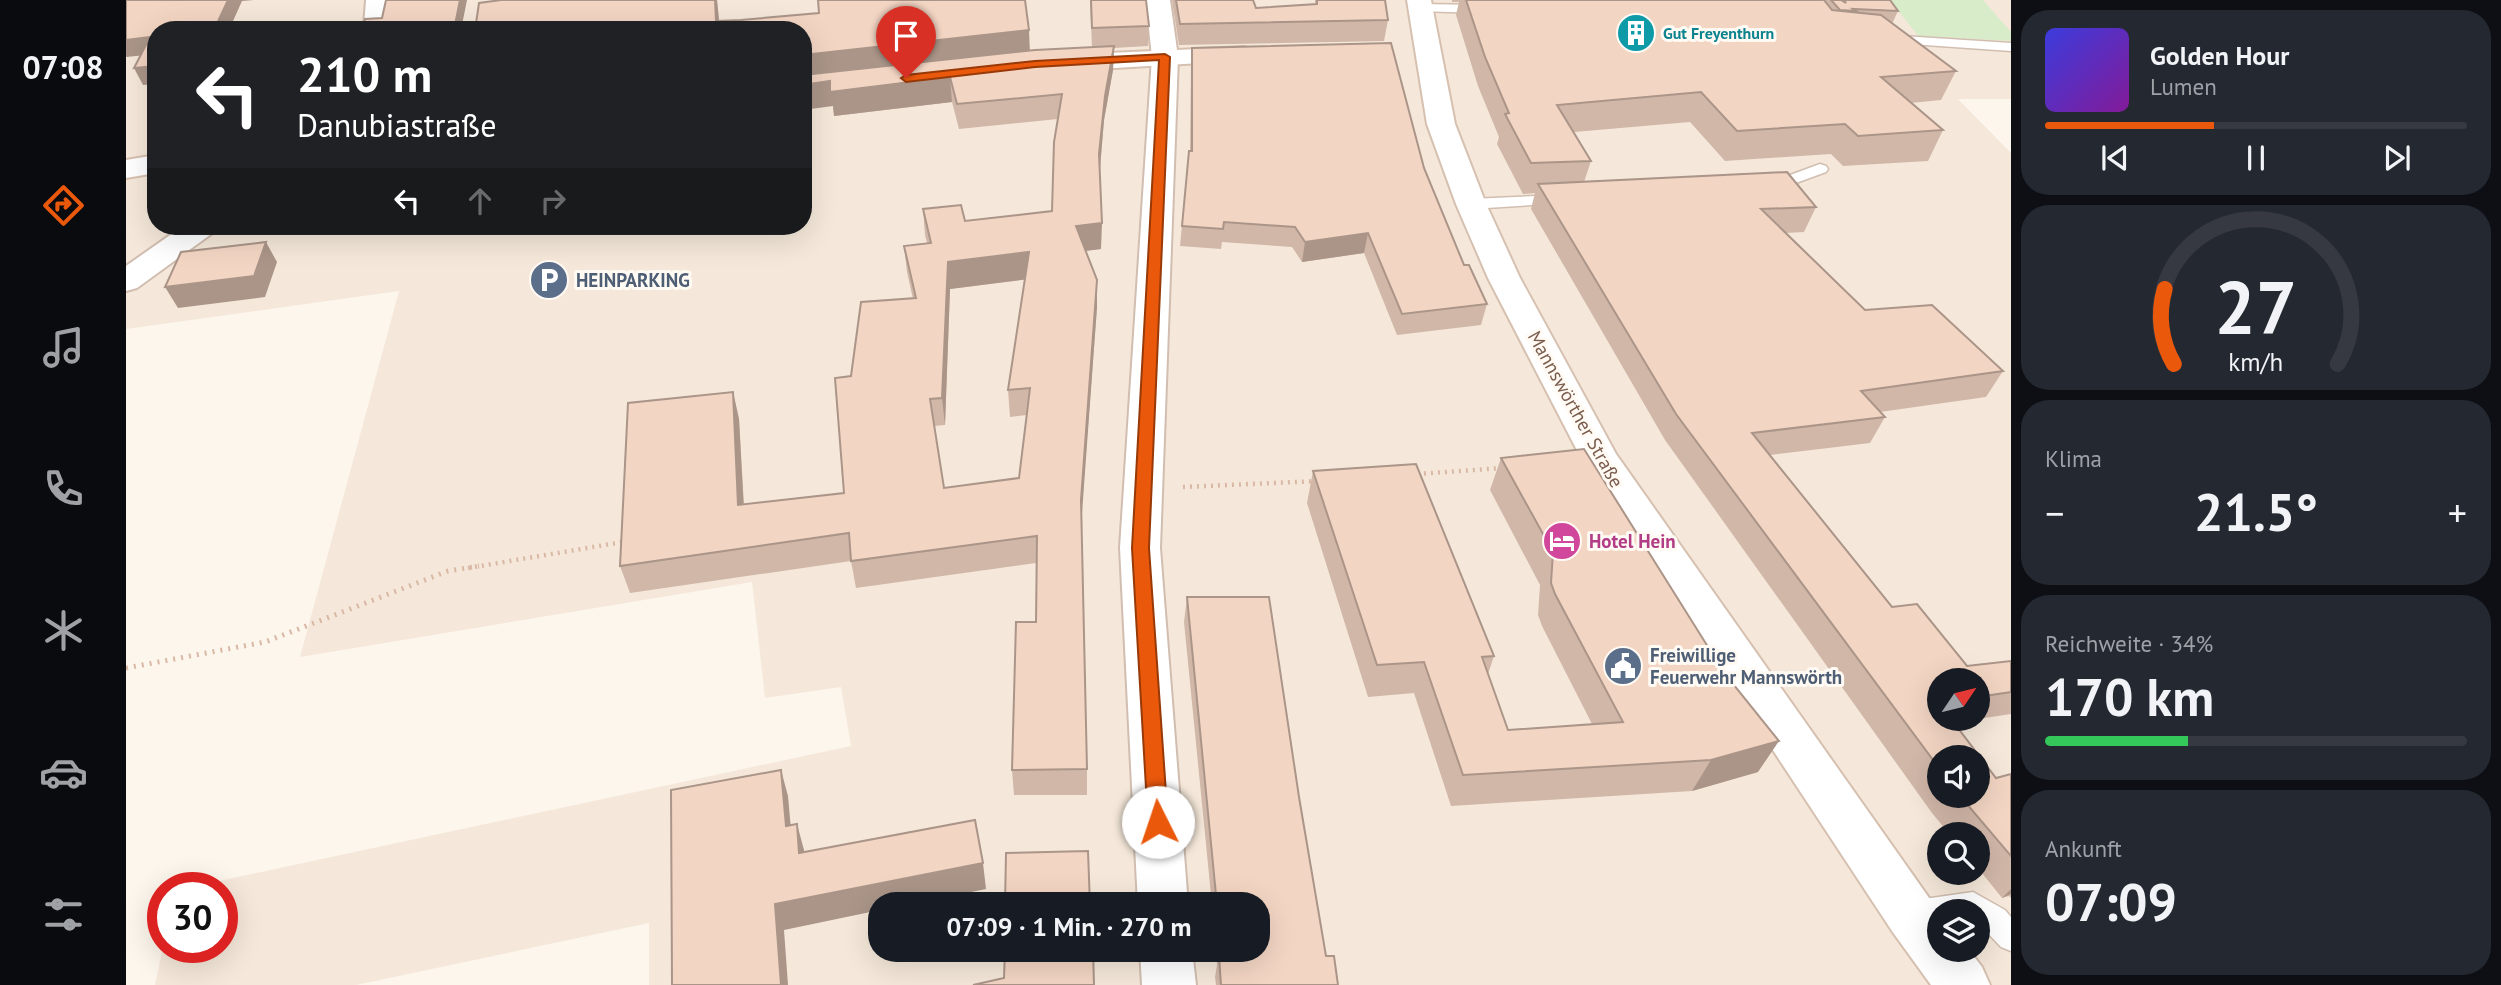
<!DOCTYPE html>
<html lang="de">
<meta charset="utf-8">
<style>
:root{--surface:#171b24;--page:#242831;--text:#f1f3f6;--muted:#9ea1a6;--line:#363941;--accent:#ea580c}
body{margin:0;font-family:"PT Sans",sans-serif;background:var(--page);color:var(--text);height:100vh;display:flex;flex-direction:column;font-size:26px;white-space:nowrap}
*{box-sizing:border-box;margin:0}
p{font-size:23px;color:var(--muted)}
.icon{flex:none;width:38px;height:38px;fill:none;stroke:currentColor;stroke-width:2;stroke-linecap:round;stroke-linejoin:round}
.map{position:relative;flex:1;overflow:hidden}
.drawer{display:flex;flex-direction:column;gap:10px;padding:10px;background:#0d0f14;width:490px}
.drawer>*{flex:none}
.top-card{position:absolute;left:21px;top:21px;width:665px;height:214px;border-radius:28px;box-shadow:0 7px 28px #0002;background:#202124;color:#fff;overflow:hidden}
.needle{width:46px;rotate:55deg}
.fabs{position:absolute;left:1801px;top:668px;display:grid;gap:14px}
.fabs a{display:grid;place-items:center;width:63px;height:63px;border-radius:50%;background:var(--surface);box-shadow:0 7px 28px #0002;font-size:35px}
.speed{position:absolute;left:21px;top:872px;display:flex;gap:14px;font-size:35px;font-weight:700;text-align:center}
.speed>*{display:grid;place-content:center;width:91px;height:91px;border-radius:50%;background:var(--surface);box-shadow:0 7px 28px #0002;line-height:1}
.speed .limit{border:10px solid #d22;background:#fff;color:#111}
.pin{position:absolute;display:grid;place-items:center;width:60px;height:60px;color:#fff;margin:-72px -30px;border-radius:50% 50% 50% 0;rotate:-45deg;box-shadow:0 0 7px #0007}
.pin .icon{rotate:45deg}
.me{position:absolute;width:77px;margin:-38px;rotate:356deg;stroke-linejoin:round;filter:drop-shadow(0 0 5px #0008)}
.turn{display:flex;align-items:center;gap:24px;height:147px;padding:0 35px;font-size:32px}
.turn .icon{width:91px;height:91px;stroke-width:2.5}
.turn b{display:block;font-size:49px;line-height:60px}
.lanes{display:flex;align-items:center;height:66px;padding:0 35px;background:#0003;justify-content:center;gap:35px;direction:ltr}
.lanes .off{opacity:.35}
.big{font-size:52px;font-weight:700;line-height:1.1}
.drawer .widget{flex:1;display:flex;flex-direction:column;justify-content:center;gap:10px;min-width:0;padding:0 24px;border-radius:28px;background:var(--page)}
.drawer .dial{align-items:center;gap:0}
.dial svg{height:182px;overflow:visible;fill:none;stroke:var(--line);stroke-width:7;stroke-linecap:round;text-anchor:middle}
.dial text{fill:var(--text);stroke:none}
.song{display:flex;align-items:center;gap:21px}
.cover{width:84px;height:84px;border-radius:10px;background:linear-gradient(135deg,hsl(240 70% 55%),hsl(290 70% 35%))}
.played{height:7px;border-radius:4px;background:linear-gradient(90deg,var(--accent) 40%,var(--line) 40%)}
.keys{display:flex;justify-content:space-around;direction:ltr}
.heat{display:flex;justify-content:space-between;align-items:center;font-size:38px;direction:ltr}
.charge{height:10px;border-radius:5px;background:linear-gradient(90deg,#34c759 34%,var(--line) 0)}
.trip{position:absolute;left:742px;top:892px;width:402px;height:70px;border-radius:28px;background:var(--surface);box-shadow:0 7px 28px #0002;font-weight:700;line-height:70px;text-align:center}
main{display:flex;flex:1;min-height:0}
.tabs{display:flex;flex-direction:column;width:126px;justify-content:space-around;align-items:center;background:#090b0e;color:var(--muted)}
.tabs .icon{width:49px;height:49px}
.tabs .on{color:var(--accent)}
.tabs b{font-size:32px;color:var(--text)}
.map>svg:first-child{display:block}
.residential{fill:#f5e8da;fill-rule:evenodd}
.green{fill:#d8ecc9}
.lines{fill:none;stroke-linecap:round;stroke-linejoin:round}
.lane-casing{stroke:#d1beb0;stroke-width:3}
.street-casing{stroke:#d1beb0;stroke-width:4}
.secondary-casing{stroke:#d6c0b0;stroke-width:4}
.path-far1{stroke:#d9b8a5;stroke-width:4.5;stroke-dasharray:2 5;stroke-linecap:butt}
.path{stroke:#d9b8a5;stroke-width:5;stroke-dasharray:2 6;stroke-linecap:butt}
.lane{fill:#fff;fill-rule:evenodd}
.street{fill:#fff;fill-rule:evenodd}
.secondary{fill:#fff;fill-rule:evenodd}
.wall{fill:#d1b7a8;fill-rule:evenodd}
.shaded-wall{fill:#aa9588}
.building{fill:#f3d5c3;stroke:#aa9588;stroke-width:2;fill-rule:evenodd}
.route{fill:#ea580c;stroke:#983908;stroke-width:2}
.labels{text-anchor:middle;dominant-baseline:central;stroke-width:6;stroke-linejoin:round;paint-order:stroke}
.far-culture-label{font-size:16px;font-weight:bold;fill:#0d838f;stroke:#fffaf3;text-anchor:start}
.service-label{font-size:19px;font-weight:bold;fill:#4e5e75;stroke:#fffaf3;text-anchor:start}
.street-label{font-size:19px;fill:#7a5c4d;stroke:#fffaf3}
.hotel-label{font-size:19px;font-weight:bold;fill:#b23c85;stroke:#fffaf3;text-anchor:start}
</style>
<main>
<nav class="tabs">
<b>07:08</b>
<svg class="icon on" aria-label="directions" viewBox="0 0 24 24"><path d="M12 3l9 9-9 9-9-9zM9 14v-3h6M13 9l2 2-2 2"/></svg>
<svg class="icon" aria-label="music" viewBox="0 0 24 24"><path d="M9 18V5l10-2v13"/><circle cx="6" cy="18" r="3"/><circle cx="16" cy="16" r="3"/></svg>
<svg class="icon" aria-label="phone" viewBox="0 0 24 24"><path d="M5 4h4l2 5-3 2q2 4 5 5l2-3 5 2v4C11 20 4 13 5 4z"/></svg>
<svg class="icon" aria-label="climate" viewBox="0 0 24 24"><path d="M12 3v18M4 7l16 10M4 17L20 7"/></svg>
<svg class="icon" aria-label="car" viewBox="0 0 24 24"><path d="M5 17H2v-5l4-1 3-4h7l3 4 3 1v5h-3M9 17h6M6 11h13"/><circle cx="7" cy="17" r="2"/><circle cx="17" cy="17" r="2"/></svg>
<svg class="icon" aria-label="filters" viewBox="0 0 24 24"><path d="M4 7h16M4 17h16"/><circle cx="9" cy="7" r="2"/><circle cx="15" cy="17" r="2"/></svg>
</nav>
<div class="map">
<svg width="1885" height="985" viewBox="0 0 1885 985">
<rect width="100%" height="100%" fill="#fdf6ec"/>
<path class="residential" d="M0,0H1885V99H1832L1885,153V985H523V923L230,985H29L37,947H96V887H65L725,746L715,687L639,698L626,582L174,657L273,291L0,329ZM30,30H677V226H30ZM1813,681H1852V719H1813ZM1813,758H1852V796H1813ZM1813,835H1852V873H1813ZM754,905H1132V950H754ZM1813,912H1852V950H1813Z"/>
<path class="green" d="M1764,0H1857L1885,32V41L1792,36Z"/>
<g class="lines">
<defs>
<g id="lane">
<path d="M1294,4L1358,5L1365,9L1358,13L1289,11V5Z"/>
<path d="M1761,35L1885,43V51L1756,42V36Z"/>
<path d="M1694,164L1700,166L1702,169L1700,172L1640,194L1632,189L1634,186Z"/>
<path d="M1433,195L1439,197L1441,200L1439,203L1345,209L1337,204L1345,199Z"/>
<path d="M1847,892L1879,910L1885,917V951L1875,947L1852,923V912H1813V923L1784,927L1774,923L1770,914L1774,905L1784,901Z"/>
</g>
<g id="street">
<path d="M240,0H264L260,30H240L238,26Z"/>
<path d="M1020,0H1044L1052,57L1034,548L1062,905H1012L994,548L1026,57Z"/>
<path d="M57,226H92L88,232L11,288L0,291V266Z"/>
<path d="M1014,950H1066L1070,985H1016Z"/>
</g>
<g id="secondary">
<path d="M1281,0H1305L1329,124L1360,204L1394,278L1490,454L1813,912V950H1843L1856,967L1864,985H1805L1766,931L1456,460L1362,278L1330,204L1301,124Z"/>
<path d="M1118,47L1127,50L1131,55L1127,60L937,71L928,68L924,63L928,58L937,55Z"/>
<path d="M30,155V173L0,178V160Z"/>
</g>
</defs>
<use href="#lane" class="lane-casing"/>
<use href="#street" class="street-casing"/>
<use href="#secondary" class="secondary-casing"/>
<g class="path-far1">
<path d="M1291,474L1376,468"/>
<path d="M1057,487L1192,481"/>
<path d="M342,568L497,542"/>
</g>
<path class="path" d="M0,668L139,642L322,571L353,566"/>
<use href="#lane" class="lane"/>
<use href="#street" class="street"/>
<use href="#secondary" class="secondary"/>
</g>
<g class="wall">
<path d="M375,0H591L593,21L904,51L966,47L964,0H1020L1023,26L1022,46L988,48L987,70L978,120L974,169L975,249L960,251L971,307L955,518L961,769V795H888L886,770L910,622V563L730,588L725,561L504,593L494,566L607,392L613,419L618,505L718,493L725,376L787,299L781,272L778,246L801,243L799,235L797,209L839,221L926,211L932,119L833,129L826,102L708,116L707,106L677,30ZM899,279L882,390L884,417L901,415L893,478L818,488L808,426L819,425L824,289Z"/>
<path d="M1046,0H1127L1130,8L1189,5V0H1259L1262,20L1258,41L1053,45Z"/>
<path d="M1326,0H1764L1772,11L1766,24L1830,71L1815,100L1785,103L1817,130L1802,161L1717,166L1705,154L1599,161L1564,122L1448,132L1465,161L1458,182L1690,207L1678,232L1659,233L1739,310L1877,371L1860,397L1754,412L1759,417L1744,443L1644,455L1766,607L1841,666L1885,661V714L1852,719V681H1813V719H1850L1828,722L1870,778L1885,774V898L1883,896L1876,898L1852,868V835H1824L1806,813L1539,440L1405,209L1409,193L1397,194L1371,144L1373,137L1352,86L1330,15L1333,2H1326ZM1813,758L1852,796H1813Z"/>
<path d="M1066,48L1298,168L1338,265L1361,304L1355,325L1271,335L1238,253L1176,262L1166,247L1096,242L1095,249L1054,246L1063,151H1064L1065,67Z"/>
<path d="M1375,458L1632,772L1566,791L1325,806L1288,693L1242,697L1181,503L1187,471L1368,656L1362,674L1382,730L1466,724L1416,626L1412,615L1414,585L1364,490Z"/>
<path d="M1061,597L1173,797L1200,956L1212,985H1090L1089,977L1091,965L1090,950H1132V905H1086L1058,622Z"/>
</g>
<g class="shaded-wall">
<path d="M102,0H128L116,1L103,30H88Z"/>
<path d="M334,0H341L335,30H328Z"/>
<path d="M589,0H591L594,30L590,21Z"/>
<path d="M903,30L904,54L677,79V55Z"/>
<path d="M24,37L30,54L0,57V40Z"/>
<path d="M988,46L987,70L978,120L973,179V154L979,96Z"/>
<path d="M30,66V84L17,85L8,68Z"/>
<path d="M824,77L826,102L708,116L707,106L677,110V85L704,81Z"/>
<path d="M976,223L975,249L950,252V226Z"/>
<path d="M147,226H184L150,230Z"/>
<path d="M1242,233L1238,253L1176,262L1179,242Z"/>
<path d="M140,242L151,262L139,297L52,308L39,287Z"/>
<path d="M903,252V279L824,289L819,425L816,398L822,262Z"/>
<path d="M971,280V307L955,527V500Z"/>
<path d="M607,392L613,419L619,532L612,505Z"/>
<path d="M1653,741L1632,772L1566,791L1585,760Z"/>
<path d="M655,770L662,796L667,852L660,826Z"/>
<path d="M671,824L678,850L680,879L673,853Z"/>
<path d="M857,863L860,889L781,905H754V910L658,930L662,985H655L649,904Z"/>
<path d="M1885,889V894L1876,898Z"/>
</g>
<g class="building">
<path d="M0,0H102L88,30H30V66L8,68L24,37L0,40Z"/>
<path d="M260,0H334L328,30H236L239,19L256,18Z"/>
<path d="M375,0H589L590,21L615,20L693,13L692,0H899L903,30L677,55V30H349L353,3Z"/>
<path d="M965,0H1020L1023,26L966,28Z"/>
<path d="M1050,0H1127L1130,8L1191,4V0H1259L1262,20L1054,24Z"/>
<path d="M1340,0H1698L1706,10L1755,15L1830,71L1755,77L1817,130L1732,136L1719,124L1611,131L1575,92L1431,105L1465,161L1405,163L1379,114L1383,113L1359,57Z"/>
<path d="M1705,0H1715L1720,3L1718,0H1764L1772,11L1727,9L1730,11L1714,10Z"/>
<path d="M1265,43L1298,168L1338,265H1343L1361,304L1276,314L1242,233L1179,242L1169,227L1098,222L1097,229L1056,226L1063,151H1066V48Z"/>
<path d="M988,46L979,96L973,154L976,223L950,226L971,280L955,500L961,769L886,770L890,622H910L911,536L725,561L723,533L494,566L502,403L607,392L612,505L718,493L709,378L725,376L735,302L790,298L778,246L805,243L797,209L835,205L839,221L926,211L928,142L936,94L831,104L824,77L704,92V81L677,85V75L909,50ZM903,252L882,390L904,388L893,478L818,488L804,399L816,398L822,262Z"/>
<path d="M1661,172L1690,207L1635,209L1739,310L1806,305L1877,371L1735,391L1759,417L1626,433L1766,607L1791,604L1841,666L1885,661V692L1852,697V681H1813V702H1812L1813,704V719H1825L1870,778L1885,774V856L1834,796H1852V758H1813V768L1550,414L1412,184Z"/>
<path d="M140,242L128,276L39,287L55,252Z"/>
<path d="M1458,449L1599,674L1653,741L1585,760L1337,775L1298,662L1251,665L1187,471L1290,464L1368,656L1356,657L1382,730L1497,722L1429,594L1425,583L1427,552L1375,458Z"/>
<path d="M1061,597H1143L1173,797L1200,956H1208L1212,985H1095L1093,956H1097L1096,950H1132V905H1091Z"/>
<path d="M655,770L660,826L671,824L673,853L849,820L857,863L649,904L655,985H546L545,790Z"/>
<path d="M962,851L964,905H879L880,853Z"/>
<path d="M879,950H967L968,985H847L878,978Z"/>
</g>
<path class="route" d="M1039,54L1044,57L1023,548L1042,822L1039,829L1032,831L1025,829L1022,822L1006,548L1033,60L909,67L780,82L775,78L780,75L909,61Z"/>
<defs>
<symbol id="building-disc" viewBox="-11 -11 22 22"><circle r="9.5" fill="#0f9aa8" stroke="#fffaf3"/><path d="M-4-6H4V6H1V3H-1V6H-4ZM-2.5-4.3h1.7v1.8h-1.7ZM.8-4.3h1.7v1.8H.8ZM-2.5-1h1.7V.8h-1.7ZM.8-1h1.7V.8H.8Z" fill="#fff"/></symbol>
<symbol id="parking-disc" viewBox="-11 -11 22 22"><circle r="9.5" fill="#5c6f8a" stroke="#fffaf3"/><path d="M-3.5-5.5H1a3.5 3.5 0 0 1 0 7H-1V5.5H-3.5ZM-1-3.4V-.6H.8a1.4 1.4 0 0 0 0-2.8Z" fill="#fff"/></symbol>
<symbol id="hotel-disc" viewBox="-11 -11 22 22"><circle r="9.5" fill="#d1479c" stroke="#fffaf3"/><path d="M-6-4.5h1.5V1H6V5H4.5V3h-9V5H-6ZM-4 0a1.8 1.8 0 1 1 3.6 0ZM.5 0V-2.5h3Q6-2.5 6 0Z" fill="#fff"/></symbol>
<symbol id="civic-disc" viewBox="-11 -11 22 22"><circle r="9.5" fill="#5c6f8a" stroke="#fffaf3"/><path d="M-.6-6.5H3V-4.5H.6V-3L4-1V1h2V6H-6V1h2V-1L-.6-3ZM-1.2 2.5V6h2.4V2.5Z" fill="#fff"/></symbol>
</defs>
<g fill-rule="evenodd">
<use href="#building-disc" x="1488" y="11" width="44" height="44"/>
<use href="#parking-disc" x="401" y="258" width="44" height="44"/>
<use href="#hotel-disc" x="1414" y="519" width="44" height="44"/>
<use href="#civic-disc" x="1475" y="644" width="44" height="44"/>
</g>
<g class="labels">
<g class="far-culture-label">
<text x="1537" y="33">Gut Freyenthurn</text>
</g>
<g class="service-label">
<text x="450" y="280">HEINPARKING</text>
<text x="1524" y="655">Freiwillige<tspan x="1524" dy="22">Feuerwehr Mannswörth</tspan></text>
</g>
<g class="street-label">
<text transform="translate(1450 409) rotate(61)">Mannswörther Straße</text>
</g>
<g class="hotel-label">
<text x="1463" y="541">Hotel Hein</text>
</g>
</g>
</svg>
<div class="fabs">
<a><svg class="needle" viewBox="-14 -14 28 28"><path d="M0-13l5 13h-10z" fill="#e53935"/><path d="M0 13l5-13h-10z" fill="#9ea1a6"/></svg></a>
<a><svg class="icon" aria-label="sound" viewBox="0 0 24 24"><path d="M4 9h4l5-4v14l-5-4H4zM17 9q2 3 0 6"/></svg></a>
<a><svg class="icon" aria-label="search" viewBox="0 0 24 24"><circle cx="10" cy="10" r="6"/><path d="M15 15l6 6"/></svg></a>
<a><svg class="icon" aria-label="layers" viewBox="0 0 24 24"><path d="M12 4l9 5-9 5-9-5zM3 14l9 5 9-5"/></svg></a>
</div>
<div class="speed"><div class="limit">30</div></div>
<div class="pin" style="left:780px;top:78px;background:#d93025"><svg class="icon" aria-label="arrive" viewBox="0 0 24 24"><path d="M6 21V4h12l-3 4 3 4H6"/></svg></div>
<svg class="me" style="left:1032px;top:822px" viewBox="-20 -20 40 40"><circle r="19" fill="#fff"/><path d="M0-13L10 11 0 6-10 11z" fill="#ea580c"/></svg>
<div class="trip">07:09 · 1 Min. · 270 m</div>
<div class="top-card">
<div class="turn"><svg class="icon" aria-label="left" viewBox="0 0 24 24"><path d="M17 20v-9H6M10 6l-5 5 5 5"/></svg><div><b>210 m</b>Danubiastraße</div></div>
<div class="lanes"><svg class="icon" aria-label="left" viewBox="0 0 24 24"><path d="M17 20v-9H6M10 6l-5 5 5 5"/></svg><svg class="icon off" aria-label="ahead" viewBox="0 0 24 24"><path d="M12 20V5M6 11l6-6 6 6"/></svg><svg class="icon off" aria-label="right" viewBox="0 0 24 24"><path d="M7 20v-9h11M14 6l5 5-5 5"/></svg></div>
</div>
</div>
<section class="drawer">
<div class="widget">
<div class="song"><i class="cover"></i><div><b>Golden Hour</b><p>Lumen</p></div></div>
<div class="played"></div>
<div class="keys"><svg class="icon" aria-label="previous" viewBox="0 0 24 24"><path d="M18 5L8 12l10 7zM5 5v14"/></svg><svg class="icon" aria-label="pause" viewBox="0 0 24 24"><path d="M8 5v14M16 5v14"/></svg><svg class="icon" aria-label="next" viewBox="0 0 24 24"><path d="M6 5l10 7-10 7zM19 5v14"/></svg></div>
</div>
<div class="widget dial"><svg viewBox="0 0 100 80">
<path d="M14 69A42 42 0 1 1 86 69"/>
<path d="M14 69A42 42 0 0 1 10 36" stroke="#ea580c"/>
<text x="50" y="56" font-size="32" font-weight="700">27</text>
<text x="50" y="72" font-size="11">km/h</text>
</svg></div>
<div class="widget"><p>Klima</p>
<div class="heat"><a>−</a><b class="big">21.5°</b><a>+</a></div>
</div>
<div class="widget"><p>Reichweite · 34%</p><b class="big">170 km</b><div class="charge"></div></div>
<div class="widget"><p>Ankunft</p><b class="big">07:09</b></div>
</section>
</main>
